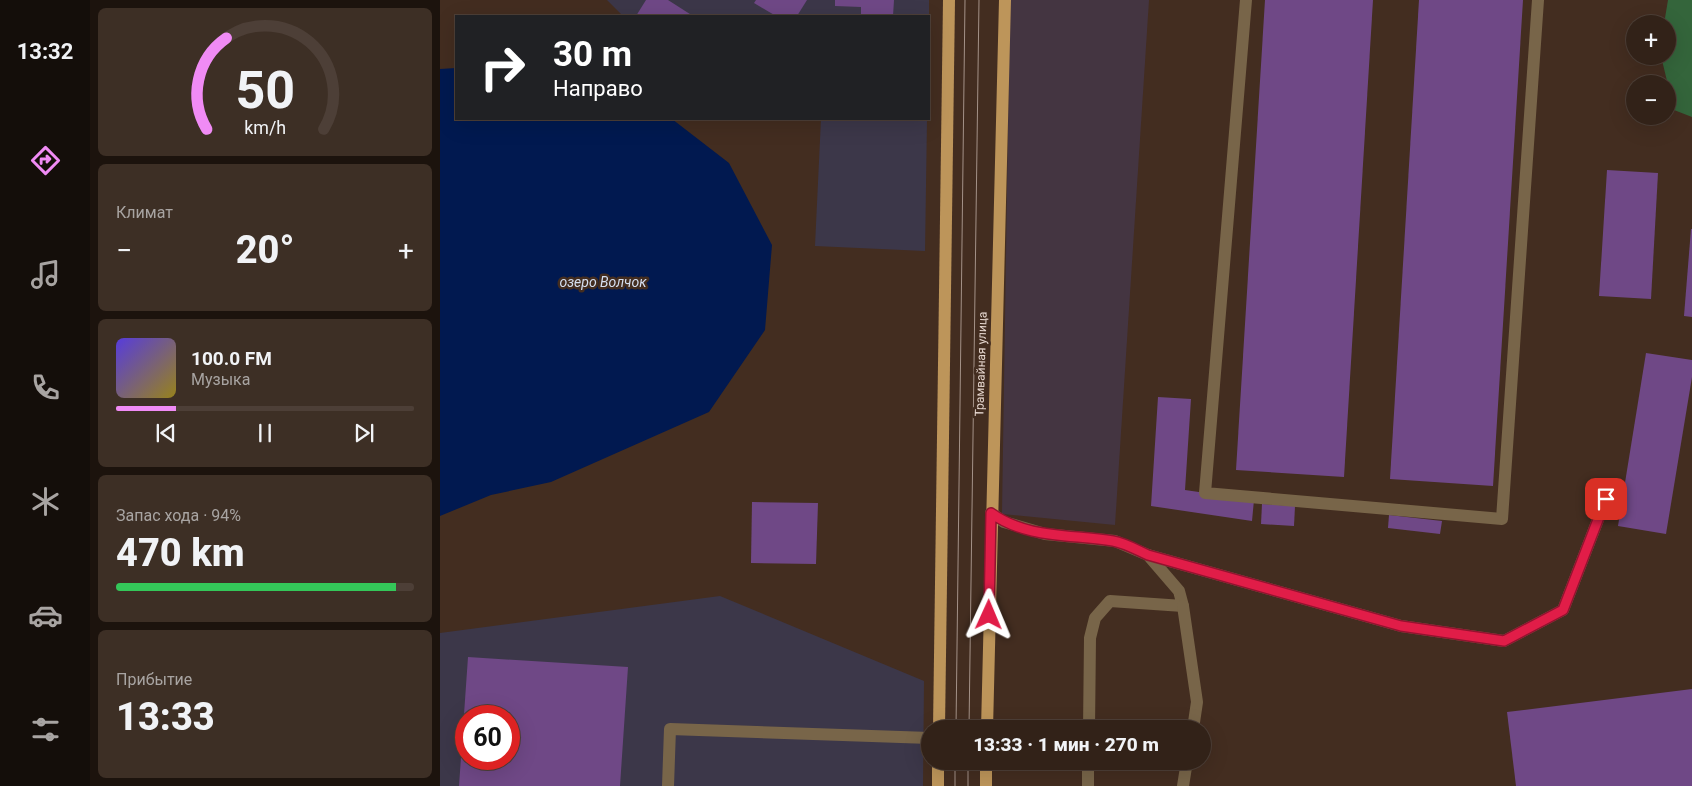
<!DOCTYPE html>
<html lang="ru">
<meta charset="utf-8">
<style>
:root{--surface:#322218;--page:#3d2f25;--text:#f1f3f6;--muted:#a8a4a2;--line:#4d3f37;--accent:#f08bf5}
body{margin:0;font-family:Roboto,sans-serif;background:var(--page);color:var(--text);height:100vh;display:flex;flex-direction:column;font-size:19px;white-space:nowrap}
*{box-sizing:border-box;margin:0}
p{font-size:16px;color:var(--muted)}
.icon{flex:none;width:28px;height:28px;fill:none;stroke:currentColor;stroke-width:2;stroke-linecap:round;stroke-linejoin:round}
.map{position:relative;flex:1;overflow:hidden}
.details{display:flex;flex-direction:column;gap:8px;padding:8px;background:#1c130d;width:350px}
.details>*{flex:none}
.hud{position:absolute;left:15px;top:15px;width:475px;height:105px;border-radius:0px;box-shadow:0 5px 20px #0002,0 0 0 1px var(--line);background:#202124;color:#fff;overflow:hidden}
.tools{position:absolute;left:1186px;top:15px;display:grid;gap:10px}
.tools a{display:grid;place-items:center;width:50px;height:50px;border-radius:50%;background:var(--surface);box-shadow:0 5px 20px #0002,0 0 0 1px var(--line);font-size:25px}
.speed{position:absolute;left:15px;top:705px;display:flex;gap:10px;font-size:25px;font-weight:700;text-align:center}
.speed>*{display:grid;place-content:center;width:65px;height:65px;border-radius:50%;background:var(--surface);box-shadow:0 5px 20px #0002,0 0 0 1px var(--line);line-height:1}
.speed .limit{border:8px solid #d22;background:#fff;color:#111}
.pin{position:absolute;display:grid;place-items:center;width:42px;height:42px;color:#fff;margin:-21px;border-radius:10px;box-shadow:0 2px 8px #0006}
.me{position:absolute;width:55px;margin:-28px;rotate:1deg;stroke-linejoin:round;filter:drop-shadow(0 0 4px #0008)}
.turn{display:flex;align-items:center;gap:18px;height:105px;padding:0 15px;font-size:22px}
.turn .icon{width:65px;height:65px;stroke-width:2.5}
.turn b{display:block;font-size:35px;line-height:42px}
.big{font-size:38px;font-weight:800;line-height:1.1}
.details .tile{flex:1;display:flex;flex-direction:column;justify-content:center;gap:8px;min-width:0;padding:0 18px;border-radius:8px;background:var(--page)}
.details .dial{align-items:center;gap:0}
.dial svg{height:130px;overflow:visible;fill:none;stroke:var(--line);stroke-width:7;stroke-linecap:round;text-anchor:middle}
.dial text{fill:var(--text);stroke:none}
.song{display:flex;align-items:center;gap:15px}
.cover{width:60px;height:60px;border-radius:8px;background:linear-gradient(135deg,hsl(250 70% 55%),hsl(50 70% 35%))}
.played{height:5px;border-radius:2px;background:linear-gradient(90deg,var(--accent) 20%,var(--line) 20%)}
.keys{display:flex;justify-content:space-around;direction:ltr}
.heat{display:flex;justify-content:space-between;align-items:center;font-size:28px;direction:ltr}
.charge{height:8px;border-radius:4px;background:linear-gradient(90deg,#34c759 94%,var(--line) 0)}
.trip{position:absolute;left:481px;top:720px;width:290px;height:50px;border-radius:25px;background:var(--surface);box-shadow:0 5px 20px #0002,0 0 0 1px var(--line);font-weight:800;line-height:50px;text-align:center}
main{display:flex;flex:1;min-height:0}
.dock{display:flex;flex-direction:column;width:90px;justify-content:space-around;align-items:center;background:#140e0a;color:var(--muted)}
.dock .icon{width:35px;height:35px}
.dock .active{color:var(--accent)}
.dock b{font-size:22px;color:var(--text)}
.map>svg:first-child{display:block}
.commercial{fill:#3c3749;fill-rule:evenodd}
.industrial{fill:#443541}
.green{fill:#34653b}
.water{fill:#011950}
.building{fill:#6f4886;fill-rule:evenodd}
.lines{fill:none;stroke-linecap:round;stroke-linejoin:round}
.minor{stroke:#786549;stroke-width:12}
.major{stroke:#bd955a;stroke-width:12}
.tram{stroke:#a49288;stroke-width:1}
.route-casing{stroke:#92132f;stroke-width:12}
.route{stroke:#e11d48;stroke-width:9}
.labels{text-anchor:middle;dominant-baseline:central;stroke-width:5;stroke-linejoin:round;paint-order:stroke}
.street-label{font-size:12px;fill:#e7d8d0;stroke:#432d20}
.water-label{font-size:14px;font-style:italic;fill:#d5dff1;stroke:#432d20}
</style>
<main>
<nav class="dock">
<b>13:32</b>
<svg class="icon active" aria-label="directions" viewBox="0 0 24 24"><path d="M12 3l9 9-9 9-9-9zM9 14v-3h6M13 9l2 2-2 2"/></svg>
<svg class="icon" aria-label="music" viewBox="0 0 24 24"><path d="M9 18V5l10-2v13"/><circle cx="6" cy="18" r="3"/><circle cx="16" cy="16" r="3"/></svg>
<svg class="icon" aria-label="phone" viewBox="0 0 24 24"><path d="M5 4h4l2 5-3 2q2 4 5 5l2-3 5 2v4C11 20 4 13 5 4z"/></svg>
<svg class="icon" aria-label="climate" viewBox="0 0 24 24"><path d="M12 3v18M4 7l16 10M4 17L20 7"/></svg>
<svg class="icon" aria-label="car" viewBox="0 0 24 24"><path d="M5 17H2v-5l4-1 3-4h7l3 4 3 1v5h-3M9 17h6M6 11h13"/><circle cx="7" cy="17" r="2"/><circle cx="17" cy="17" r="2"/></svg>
<svg class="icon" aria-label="filters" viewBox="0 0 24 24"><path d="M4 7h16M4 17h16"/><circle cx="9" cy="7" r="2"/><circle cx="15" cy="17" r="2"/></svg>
</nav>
<section class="details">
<div class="tile dial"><svg viewBox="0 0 100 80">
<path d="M14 69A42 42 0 1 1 86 69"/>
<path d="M14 69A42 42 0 0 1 26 13" stroke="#f08bf5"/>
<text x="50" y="56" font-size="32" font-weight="700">50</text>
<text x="50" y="72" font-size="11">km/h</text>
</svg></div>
<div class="tile"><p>Климат</p>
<div class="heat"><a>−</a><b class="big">20°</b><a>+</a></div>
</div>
<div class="tile">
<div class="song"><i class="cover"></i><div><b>100.0 FM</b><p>Музыка</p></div></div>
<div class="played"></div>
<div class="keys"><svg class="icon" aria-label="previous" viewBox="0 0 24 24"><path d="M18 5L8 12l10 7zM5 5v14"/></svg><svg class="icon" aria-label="pause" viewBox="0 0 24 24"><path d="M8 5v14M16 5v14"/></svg><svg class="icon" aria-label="next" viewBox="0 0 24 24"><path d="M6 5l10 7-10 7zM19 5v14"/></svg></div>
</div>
<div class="tile"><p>Запас хода · 94%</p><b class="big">470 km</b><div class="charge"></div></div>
<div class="tile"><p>Прибытие</p><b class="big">13:33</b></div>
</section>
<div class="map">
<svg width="1252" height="786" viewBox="0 0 1252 786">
<rect width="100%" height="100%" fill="#432d20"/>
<g class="commercial">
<path d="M167,0H489V40V16H183Z"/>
<path d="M381,119H487L485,251L375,246Z"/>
<path d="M280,596L484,681L483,786H0V633ZM26,716H69V759H26Z"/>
</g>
<path class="industrial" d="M570,0H709L675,525L562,514Z"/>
<path class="green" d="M1228,0H1252V117L1234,110L1221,56H1228V24H1224Z"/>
<path class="water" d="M16,68V119H232L289,163L332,245L325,330L269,412L111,482L51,495L0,516V69Z"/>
<g class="building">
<path d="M206,0H228L253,16H196Z"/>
<path d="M316,0H367L357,16H336L314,3Z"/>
<path d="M395,0H454L453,16H421V7L395,6Z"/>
<path d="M825,0H933L904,477L796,470Z"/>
<path d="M979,0H1083L1053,486L950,479Z"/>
<path d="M1167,170L1218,173L1211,299L1159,296Z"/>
<path d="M1251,229H1252V317L1244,316Z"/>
<path d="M1206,353L1252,360V377L1226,534L1178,526Z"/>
<path d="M718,397L751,399L745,490L814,500L812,521L711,506Z"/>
<path d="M312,502L378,503L376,564L311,563Z"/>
<path d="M822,504L855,506L854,526L821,524Z"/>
<path d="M949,515L1002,521L1000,534L948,528Z"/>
<path d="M28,657L188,667L180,786H19ZM26,716H69V759H26Z"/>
<path d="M1252,689V786H1076L1067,712Z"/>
</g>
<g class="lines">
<g class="minor">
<path d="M806,0L765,493L1062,519L1098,0"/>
<path d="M551,513L564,522L605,534L675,541L708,555L739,591L743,606L670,601L655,618L650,638L649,729"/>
<path d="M708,555L961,626L1064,641L1123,610L1166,499"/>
<path d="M743,606L757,702L753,729"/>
<path d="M228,786L230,729L490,738"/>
<path d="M648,786V761"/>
<path d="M743,786L747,761"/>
</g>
<g class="major">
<path d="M499,729L509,0"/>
<path d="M547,729L565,0"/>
<path d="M498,786V761"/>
<path d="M546,786V761"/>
</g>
<g class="tram">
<path d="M516,729L525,0"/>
<path d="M529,729L539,0"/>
<path d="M515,786V761"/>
<path d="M528,786V761"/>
</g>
</g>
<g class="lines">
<defs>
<path id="route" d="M549,615L551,513C587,539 631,534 673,541C685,543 697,550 708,555L961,626L1064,641L1123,610L1166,499"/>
</defs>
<use href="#route" class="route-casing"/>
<use href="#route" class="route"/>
</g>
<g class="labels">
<g class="street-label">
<text transform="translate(541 364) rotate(-88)">Трамвайная улица</text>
</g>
<g class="water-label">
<text x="163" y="282">озеро Волчок</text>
</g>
</g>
</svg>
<div class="tools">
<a>+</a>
<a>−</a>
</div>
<div class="speed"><div class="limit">60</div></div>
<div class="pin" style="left:1166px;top:499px;background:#d93025"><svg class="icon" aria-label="arrive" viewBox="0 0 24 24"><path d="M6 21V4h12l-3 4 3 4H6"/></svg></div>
<svg class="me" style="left:549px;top:615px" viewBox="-20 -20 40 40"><path d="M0-17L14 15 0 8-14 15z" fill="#e11d48" stroke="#fff" stroke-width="4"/></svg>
<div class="trip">13:33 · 1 мин · 270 m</div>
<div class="hud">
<div class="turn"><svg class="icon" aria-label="right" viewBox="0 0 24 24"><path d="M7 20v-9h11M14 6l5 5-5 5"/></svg><div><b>30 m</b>Направо</div></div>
</div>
</div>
</main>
